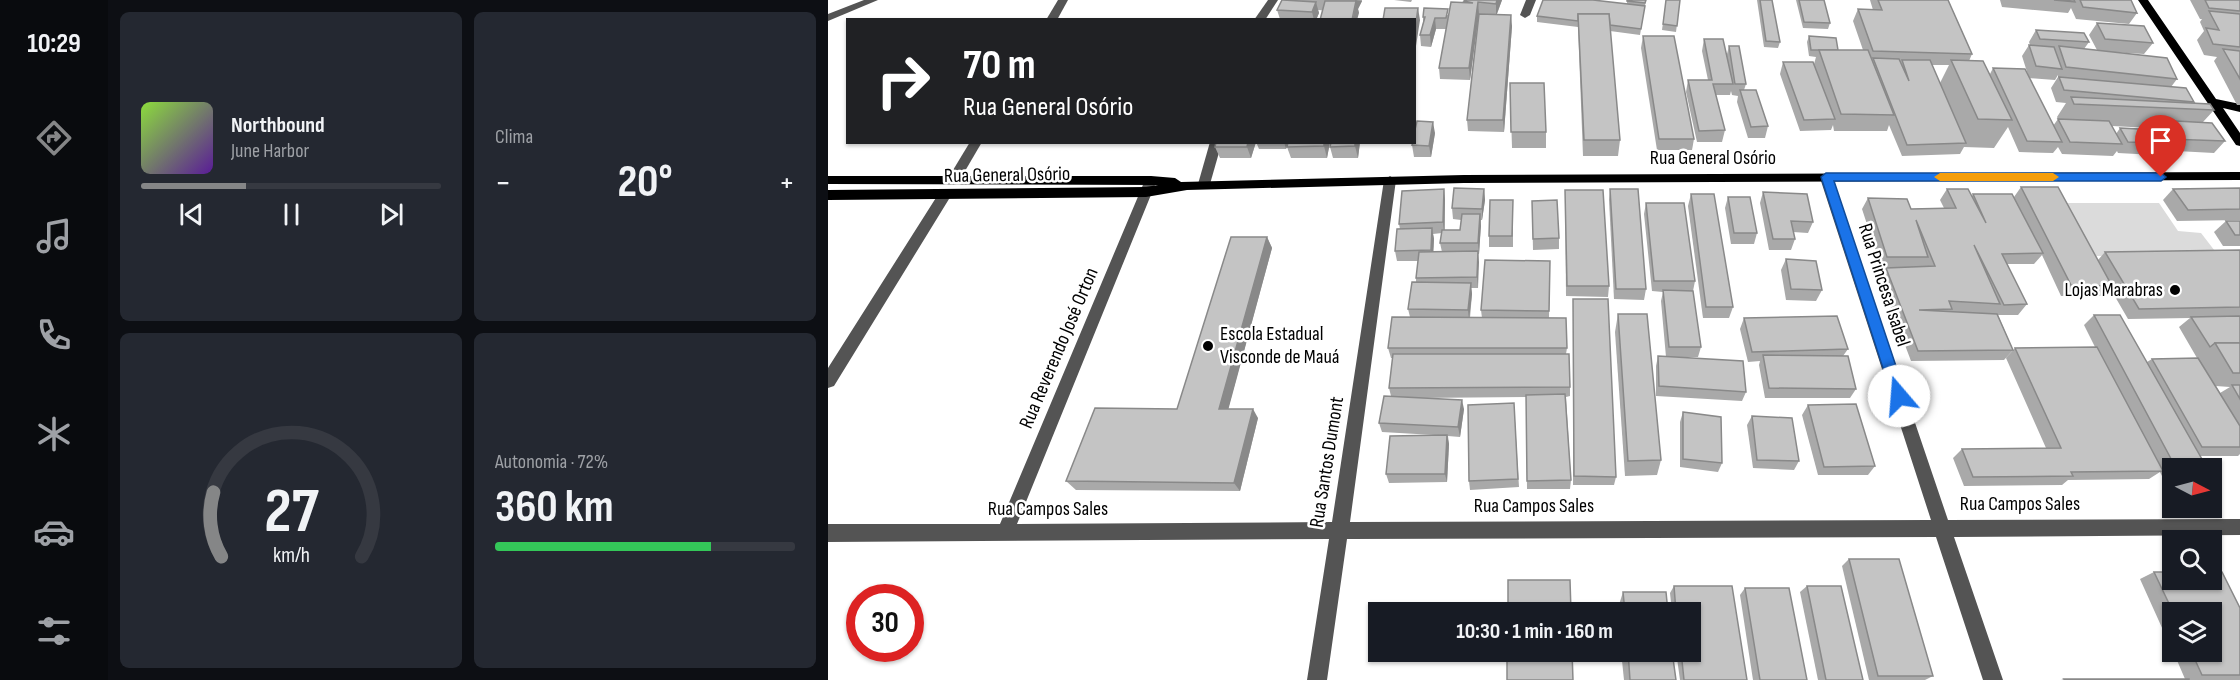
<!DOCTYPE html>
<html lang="pt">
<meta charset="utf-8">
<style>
:root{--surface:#171b24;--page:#242831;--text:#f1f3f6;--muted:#9ea1a6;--line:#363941;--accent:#858687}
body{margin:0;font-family:"Sofia Sans Condensed",sans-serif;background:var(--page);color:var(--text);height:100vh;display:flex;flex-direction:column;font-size:22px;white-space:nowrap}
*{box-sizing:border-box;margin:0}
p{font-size:20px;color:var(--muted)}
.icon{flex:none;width:33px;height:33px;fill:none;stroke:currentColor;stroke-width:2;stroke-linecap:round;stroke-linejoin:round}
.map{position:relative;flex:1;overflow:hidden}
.drawer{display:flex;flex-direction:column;gap:12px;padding:12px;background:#0d0f14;width:720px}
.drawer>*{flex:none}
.guide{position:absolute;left:18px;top:18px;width:570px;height:126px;border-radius:0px;box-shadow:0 2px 4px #0004;background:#202124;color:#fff;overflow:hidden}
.needle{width:39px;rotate:96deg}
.tools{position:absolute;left:1334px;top:458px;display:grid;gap:12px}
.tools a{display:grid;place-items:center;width:60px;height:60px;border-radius:0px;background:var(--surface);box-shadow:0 2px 4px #0004;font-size:30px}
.speed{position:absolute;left:18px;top:584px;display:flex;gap:12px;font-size:30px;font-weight:700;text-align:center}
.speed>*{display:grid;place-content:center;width:78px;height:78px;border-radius:50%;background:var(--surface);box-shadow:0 2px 4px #0004;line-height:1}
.speed .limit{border:9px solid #d22;background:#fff;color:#111}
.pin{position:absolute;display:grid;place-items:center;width:51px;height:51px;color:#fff;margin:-62px -26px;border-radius:50% 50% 50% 0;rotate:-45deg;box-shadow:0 0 6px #0007}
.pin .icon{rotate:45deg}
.me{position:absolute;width:66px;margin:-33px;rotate:342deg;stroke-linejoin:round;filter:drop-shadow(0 0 4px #0008)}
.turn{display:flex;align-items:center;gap:21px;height:126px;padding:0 18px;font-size:27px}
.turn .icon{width:78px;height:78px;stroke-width:2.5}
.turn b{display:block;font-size:42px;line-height:51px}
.big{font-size:45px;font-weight:700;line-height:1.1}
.drawer .tile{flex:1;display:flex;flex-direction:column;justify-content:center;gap:9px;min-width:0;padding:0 21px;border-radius:9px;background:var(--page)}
.drawer .dial{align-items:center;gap:0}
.dial svg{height:156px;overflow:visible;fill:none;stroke:var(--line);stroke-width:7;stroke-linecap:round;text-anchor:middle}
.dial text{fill:var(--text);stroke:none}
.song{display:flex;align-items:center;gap:18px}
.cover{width:72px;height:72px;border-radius:9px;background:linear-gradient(135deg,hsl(90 70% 55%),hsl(270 70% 35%))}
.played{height:6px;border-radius:3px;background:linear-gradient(90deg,var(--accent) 35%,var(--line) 35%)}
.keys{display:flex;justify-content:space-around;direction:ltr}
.heat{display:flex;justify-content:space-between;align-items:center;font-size:33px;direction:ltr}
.charge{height:9px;border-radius:4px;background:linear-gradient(90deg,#34c759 72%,var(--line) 0)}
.drawer .tiles{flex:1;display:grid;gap:12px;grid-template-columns:repeat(2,1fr)}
.trip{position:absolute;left:540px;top:602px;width:333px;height:60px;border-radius:0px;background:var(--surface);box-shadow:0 2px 4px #0004;font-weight:700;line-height:60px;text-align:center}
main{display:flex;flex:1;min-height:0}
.tab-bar{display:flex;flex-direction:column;width:108px;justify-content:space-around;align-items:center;background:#090b0e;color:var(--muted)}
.tab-bar .icon{width:42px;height:42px}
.tab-bar .selected{color:var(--accent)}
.tab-bar b{font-size:27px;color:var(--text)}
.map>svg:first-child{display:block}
.green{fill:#dbdbdb}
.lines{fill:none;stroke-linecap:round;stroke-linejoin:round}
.minor{fill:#545454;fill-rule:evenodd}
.major{fill:#000;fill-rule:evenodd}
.wall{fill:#a9a9a9;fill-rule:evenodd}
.shaded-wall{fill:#898989}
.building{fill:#c4c4c4;stroke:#898989;stroke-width:1.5}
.route{fill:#1a73e8;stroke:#114b97;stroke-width:1.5}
.slow{fill:#f59e0b}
.poi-dot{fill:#000;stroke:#fff;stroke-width:2}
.labels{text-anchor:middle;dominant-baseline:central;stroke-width:5;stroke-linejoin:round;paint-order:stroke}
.street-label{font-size:20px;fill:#000;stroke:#fff}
.poi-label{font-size:20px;fill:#000;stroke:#fff;text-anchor:end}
</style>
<main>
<nav class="tab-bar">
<b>10:29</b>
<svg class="icon selected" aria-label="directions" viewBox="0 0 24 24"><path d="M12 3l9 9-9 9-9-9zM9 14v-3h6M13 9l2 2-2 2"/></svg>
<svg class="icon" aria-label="music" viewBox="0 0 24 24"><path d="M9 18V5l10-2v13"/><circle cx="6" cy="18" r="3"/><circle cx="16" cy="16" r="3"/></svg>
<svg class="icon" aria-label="phone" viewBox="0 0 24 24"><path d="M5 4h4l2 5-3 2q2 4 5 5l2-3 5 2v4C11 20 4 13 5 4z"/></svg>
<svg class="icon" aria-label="climate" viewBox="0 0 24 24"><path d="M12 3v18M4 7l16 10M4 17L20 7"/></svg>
<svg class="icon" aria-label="car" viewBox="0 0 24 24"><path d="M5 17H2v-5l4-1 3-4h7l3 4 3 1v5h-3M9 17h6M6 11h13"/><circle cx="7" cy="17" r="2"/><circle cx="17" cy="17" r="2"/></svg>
<svg class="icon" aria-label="filters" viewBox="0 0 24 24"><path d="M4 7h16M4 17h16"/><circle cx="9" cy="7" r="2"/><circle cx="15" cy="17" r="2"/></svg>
</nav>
<section class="drawer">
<div class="tiles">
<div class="tile">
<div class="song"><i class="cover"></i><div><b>Northbound</b><p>June Harbor</p></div></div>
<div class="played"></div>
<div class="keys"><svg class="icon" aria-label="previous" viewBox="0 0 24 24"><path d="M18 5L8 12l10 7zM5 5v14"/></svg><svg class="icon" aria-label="pause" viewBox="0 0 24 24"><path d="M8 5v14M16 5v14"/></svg><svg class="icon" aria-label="next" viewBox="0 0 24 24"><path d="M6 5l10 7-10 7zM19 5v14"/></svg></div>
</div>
<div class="tile"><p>Clima</p>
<div class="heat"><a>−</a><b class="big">20°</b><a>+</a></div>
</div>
<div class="tile dial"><svg viewBox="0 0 100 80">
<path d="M14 69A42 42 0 1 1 86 69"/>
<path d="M14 69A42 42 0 0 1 10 36" stroke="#858687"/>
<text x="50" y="56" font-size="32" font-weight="700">27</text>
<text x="50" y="72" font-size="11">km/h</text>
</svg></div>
<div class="tile"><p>Autonomia · 72%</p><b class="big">360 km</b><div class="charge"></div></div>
</div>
</section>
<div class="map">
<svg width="1412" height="680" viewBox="0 0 1412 680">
<rect width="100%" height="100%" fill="#fff"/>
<path class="green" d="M1235,203H1331L1350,231L1373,233L1390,255L1266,256Z"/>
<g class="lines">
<g class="minor">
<path d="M36,0H50L0,21V14Z"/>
<path d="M230,0H240L229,20H218Z"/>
<path d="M440,0H450L437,20H426Z"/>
<path d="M698,0H708L702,15L697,18L692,15Z"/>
<path d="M142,142H154L130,183H120L119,180Z"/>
<path d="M382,142H394L382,184L376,189L370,184Z"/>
<path d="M998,174L1004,178L1120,520L1412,519V535L1126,537L1175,680H1155L1108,537L519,539L499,680H479L501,539L0,542V524H172L317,180L323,176L329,180L189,524L504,522L556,180L562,176L568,180L522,522L1103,520L992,178Z"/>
<path d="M116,191L121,193L123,196L121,199L6,386L0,388V368L111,193Z"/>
</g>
<g class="major">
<path d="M1310,0H1320L1388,99L1412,104V112L1395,108L1412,133V146L1408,145Z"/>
<path d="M1412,172V180L636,183L359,190L318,197L0,200V190L318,187L330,185L0,184V176H323L347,178L353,182L636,175Z"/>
</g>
</g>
<g class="wall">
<path d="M453,0H534V1L530,9L531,13L490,10L491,13L488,20H444L452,19L449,10L453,1Z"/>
<path d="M566,0H584L583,2Z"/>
<path d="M637,0H674L669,14L684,26L676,132L640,131L639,120L650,18L642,80L612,79L611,68L618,29H608L603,47L593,46L592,35L595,23V17L620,15L637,3Z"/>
<path d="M799,0H818L812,35L782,31L792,140L790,156H755L750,27L709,22V16L799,4Z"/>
<path d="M838,0H852L848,32L834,30Z"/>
<path d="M929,0H944L952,42L950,48L936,47Z"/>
<path d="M968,0H996L1002,23L1000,29L975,28Z"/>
<path d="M1042,0H1120L1144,54L1141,61L1162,74L1165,68L1200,75L1194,56L1201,45H1202L1201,42L1208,30L1261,42L1256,49L1269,50L1261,35L1269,23L1325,43L1316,54L1282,52L1349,79L1343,87L1366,102L1364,103L1386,110L1375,122L1397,141L1386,153L1330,150L1327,155L1290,153L1289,151L1285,156L1234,154L1230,147L1225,153L1191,152L1180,127L1166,148L1136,147L1132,154L1074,156L1061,125L1059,131H1006L1005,125L1003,130L972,131L952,74L955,62L986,64L988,57L981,56L979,42L981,36L1010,50H1035L1025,21L1030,9L1045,10ZM1103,65H1121L1112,83ZM1230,75V77L1223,88L1228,102L1238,103L1229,117L1230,119L1225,126L1201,78L1227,80ZM1284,126L1322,128L1321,129L1292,128L1288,134Z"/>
<path d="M1172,0H1303L1309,13L1301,24L1248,19L1243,8L1240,13L1174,7Z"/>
<path d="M1362,0H1412V105H1409L1386,61L1389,57L1376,55L1369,40L1376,31L1372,22L1374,19H1372Z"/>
<path d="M815,36L866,139L864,150H829L813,48Z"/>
<path d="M876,39L899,54L901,46L918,84L916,90L940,126L937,138H920L909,102L910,96L904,95L903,91L902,95H888L897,130L894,142H869L858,92L860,80H880L874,51Z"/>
<path d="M682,83L718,132V148H684Z"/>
<path d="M607,133L603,157H586L584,145Z"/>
<path d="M388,142H428L423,158H392L387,147Z"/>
<path d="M428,142H460L458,149H431Z"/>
<path d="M460,142H502L499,158H463L459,147Z"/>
<path d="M503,142H532L530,158H505L502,147Z"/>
<path d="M1193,187L1270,260L1277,252L1412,250V454L1410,456H1372L1379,468H1344V488H1340L1332,472L1321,479L1240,480L1234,485L1136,486L1125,458L1134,449L1218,448L1178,358L1187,348L1267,347L1256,325L1266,315L1319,362L1324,359L1369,358L1351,327L1362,318L1300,319L1282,288L1273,296H1233L1214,255L1206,264H1179L1199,304L1190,315H1170L1185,350L1176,360L1083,361L1052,279L1058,268H1066L1053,267L1034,209L1040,198L1083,209L1116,208L1112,200L1119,189L1144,196L1145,194L1186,197ZM1388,386L1402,387L1392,393Z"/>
<path d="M1412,188V220L1349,221L1335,200L1345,189Z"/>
<path d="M616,189L617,200V230H632L633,220L625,219L624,208L656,189L657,200L654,220H653L651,254H650V288H643L644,294L642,318H654L653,310L722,261L721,318L739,348L738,354L742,387V396L738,397L743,480L742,489H699L698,397L588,398L636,409L632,437L620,436L621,444L619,482L561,483L558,474L606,435L554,432L551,423L563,396L561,388L565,358H563L560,348L582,317L580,309L588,282V278L590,261H569L567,251L572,229L571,224ZM614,233L612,243L614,252H605L606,239L605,234Z"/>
<path d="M782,189L818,289L816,300L786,299L781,200Z"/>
<path d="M737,190L781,286L780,297L738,296Z"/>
<path d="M935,192L985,222L980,233L965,232L967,239L963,250H941L932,203Z"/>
<path d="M863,194L905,307L901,318H875L860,206Z"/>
<path d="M900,197L929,233L926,244H903L897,208Z"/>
<path d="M704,201L731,238V249L705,250Z"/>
<path d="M818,203L867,281L865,291L873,347L870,357H839L918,392L914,401L828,396V366L830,356L838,357L833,301L835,292L824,291L816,214Z"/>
<path d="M685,211V247H661V236Z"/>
<path d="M1398,221H1412V246H1395L1386,232Z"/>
<path d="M439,237L444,248L400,409L430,418L412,491L248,490L238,481L349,409Z"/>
<path d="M958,259L994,290L988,301L958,300L953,270Z"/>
<path d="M745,299L788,477L786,485H745Z"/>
<path d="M790,314L833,460L829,475L797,476L787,332Z"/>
<path d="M916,318L1020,349L1015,356L1028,389L1022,398H937L931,365L932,361L920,362L912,329Z"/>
<path d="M686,403L691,487L642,490L641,481Z"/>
<path d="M980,405L1047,466L1040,475H990L974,415Z"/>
<path d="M855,412L894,463L890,472L852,467V422Z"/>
<path d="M924,416L971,461L966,470L925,468L919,425Z"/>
<path d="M1021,559L1105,676L1097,680H1041L1014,566Z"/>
<path d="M1326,572L1412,608V680H1233L1236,679H1357L1345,651H1383V612H1344V650L1312,579Z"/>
<path d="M846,586L919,680H852L848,651H862V612H844L842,593Z"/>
<path d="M979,586L1035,680H990L972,592Z"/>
<path d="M917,588L979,680H925L912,595Z"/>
<path d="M795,592L840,612H791L790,608Z"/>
<path d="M793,651H844L848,680H796Z"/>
</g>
<g class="shaded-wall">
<path d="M527,0L534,1L530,9L531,13L529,20H524L528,4Z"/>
<path d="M669,0H674L668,16V4Z"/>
<path d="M488,2L491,13L488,20H486L484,12Z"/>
<path d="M650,2L651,14L642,80L641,68Z"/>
<path d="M590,8L592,20L586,59V36Z"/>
<path d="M683,15L684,26L676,132L675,120Z"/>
<path d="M607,18L608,29L603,47L602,35Z"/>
<path d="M605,122L607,133L603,157L601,146Z"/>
<path d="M420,142H428L423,158L419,147Z"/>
<path d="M456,142H460L458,149Z"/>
<path d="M496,142H502L499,158L496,146Z"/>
<path d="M527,142H532L530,158L527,146Z"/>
<path d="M616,189L617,200L616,233L615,222Z"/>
<path d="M656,189L657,200L654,220V209Z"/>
<path d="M652,214L653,226L651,254L650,243Z"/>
<path d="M604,228L606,239L605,260L603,250Z"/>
<path d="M439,237L444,248L398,418L391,409Z"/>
<path d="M650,251L651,262L650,288L649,277Z"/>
<path d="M643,283L644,294L641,320L640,310Z"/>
<path d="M634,400L636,409L632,437L630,427Z"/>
<path d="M425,409L430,418L412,491L406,483Z"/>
<path d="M619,435L621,444L619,482L617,474Z"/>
</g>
<g class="building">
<path d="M454,0H455L488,2L484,12L449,10Z"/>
<path d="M637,0H669L668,4L650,2L641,68H611L623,2L645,3L636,1Z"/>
<path d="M715,0H765L817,6L813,29L782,25L781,14H750V21L709,16Z"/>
<path d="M799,0H818L817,3L799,1Z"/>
<path d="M838,0H852L849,26L835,24Z"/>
<path d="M932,0H944L952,42L938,41Z"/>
<path d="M971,0H996L1002,23L976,22Z"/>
<path d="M1050,0H1120L1144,54L1045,51L1030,9L1054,10Z"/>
<path d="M1226,0H1246L1247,2Z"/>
<path d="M1252,0H1303L1309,13L1255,7Z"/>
<path d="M1377,0H1412V11L1381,8Z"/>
<path d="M497,1H528L524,20H492Z"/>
<path d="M557,8H590L586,36V20H555Z"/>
<path d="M596,8L620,9L618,18H607L602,35H592L597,17H595Z"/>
<path d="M1381,11L1412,14V47L1385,44L1378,28L1391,30Z"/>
<path d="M651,14L683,15L675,120H639Z"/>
<path d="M750,14H781L792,140H756Z"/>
<path d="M1269,23L1316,26L1325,43L1277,39Z"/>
<path d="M1208,30L1256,33L1261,42L1212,39Z"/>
<path d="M815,36H846L866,139H831Z"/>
<path d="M981,36L1008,38L1010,50H983Z"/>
<path d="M876,39H895L905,84H885L897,130L871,131L860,80H884Z"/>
<path d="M1201,45L1226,47L1234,69L1208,66Z"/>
<path d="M901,46H911L918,84H907Z"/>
<path d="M1231,46L1339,58L1349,79L1238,67Z"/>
<path d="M1395,49L1412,51V79Z"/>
<path d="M991,50H1040L1066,115L1013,114Z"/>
<path d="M1045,58L1071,59L1081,81L1074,60H1102L1138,143L1079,145Z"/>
<path d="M1123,60L1155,61L1184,120L1150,119Z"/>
<path d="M955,62H985L1007,119L976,120Z"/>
<path d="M1165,68L1197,69L1234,142L1199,141Z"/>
<path d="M1231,77L1358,88L1366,102L1236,90Z"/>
<path d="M682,83H716L718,132H683Z"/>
<path d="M912,90H928L940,126L923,127Z"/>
<path d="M1243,97L1382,104L1386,110L1246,104Z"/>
<path d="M1230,119L1281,121L1294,144L1242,142Z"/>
<path d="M1329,120L1384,123L1397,141L1340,139Z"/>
<path d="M589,121L605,122L601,146L584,145L585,142H586V134Z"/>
<path d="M1292,128L1329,130L1337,143L1300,142Z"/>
<path d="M388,142H420L419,147H387Z"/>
<path d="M460,142H496V146L459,147Z"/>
<path d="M503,142H527V146L502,147Z"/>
<path d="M1193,187H1230L1284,286L1243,285Z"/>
<path d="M626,188L656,189L654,209L624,208Z"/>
<path d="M1412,188V209L1360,210L1345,189Z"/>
<path d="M616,189L615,222L571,224L574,191Z"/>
<path d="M782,189H810L818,289H788Z"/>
<path d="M1119,189H1140L1158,223L1145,194H1184L1215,253L1174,254L1199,304L1176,305L1146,245L1172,304L1121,301L1124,309L1091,310L1169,314L1185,350L1090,351L1058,268L1107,266L1088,220L1100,257H1059L1040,198L1079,199L1083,209L1128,208Z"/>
<path d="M737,190H775L781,286H739Z"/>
<path d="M935,192L979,194L985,222L963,221L967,239H945Z"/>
<path d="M863,194H886L905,307H878Z"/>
<path d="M900,197H922L929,233H906Z"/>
<path d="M662,200H685L684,236H661Z"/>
<path d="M729,200L731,238L705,239L704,201Z"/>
<path d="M818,203H856L867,281H826Z"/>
<path d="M634,214H652L650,243H612L614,230H632Z"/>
<path d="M1398,221H1412V235H1407Z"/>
<path d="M604,228L603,250L567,251L569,229Z"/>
<path d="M403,237H439L391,409H425L406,483L238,481L267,408L349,409Z"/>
<path d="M1412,250V307L1311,309L1277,252Z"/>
<path d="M650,251L649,277L588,278L591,252Z"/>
<path d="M958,259L988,261L994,290L963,289Z"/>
<path d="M657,260L722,261L721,311L653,310Z"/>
<path d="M584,282L643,283L640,310L580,309Z"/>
<path d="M835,290L865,291L873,347H841Z"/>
<path d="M745,299H780L788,477L746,476Z"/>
<path d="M790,314H819L833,460L800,461Z"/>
<path d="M1266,315H1292L1379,468H1348Z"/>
<path d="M1009,316L1020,349L924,352L916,318Z"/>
<path d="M1412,316V343H1387L1382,347L1363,317Z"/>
<path d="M564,317L738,318L739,348H560Z"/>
<path d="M1387,343H1412V373H1405Z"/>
<path d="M1269,347L1335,471L1243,472L1245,476L1145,477L1134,449L1233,448L1187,348Z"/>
<path d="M565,354H741L742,387L561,388Z"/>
<path d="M935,355L1020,356L1028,389L941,388Z"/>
<path d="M830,356L915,361L918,392L831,386Z"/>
<path d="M1370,358L1412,426V447H1374L1324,359Z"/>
<path d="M1404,385H1412V399Z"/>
<path d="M737,394L743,480L699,481L698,395Z"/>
<path d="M556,396L634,400L630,427L551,423Z"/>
<path d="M686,403L690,479L641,481L640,405Z"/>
<path d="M1028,404L1047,466L996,467L980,405Z"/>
<path d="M855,412L893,417L894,463L855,459Z"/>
<path d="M924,416L964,418L971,461L929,460Z"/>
<path d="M619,435L617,474H558L562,436Z"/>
<path d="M1021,559H1071L1105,676H1050Z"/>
<path d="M1326,572H1344V579H1383V572H1394L1412,608V675H1374L1363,651H1383V612H1345Z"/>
<path d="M680,580H742L743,612H680Z"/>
<path d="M846,586H904L919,680H856L853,651H862V612H848Z"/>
<path d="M979,586H1013L1035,680H998Z"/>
<path d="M917,588H961L979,680H932Z"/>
<path d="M795,592H838L840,612H797Z"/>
<path d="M679,651H744L745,680H679Z"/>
<path d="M800,651H844L848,680H802Z"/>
<path d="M1236,679H1361V680H1237Z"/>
</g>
<path class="route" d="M998,173H1333L1338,177L1333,181H1006L1078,396L1076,400L1071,402L1066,400L1064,396L993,177Z"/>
<path class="slow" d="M1112,173H1225L1231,177L1225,181H1112L1106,177Z"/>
<g class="poi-dot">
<circle cx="1347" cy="290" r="6"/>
<circle cx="380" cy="346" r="6"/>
</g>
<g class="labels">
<g class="street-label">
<text x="885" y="158">Rua General Osório</text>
<text transform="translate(179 175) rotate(-1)">Rua General Osório</text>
<text transform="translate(1056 285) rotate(72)">Rua Princesa Isabel</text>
<text transform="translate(231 348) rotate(-67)">Rua Reverendo José Orton</text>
<text transform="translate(499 462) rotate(-81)">Rua Santos Dumont</text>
<text x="1192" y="504">Rua Campos Sales</text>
<text x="706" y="506">Rua Campos Sales</text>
<text x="220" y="509">Rua Campos Sales</text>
</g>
<g class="poi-label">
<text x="1335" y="290">Lojas Marabras</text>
<text x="392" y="334" text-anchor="start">Escola Estadual<tspan x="392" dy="23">Visconde de Mauá</tspan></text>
</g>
</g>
</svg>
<div class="tools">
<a><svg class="needle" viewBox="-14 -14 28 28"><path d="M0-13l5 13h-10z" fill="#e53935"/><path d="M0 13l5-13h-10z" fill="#9ea1a6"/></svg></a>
<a><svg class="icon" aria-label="search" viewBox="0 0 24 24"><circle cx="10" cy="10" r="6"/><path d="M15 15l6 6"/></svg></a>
<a><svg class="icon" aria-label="layers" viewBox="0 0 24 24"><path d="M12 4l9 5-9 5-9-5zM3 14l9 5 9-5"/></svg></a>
</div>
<div class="speed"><div class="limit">30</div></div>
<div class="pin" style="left:1333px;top:177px;background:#d93025"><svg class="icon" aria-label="arrive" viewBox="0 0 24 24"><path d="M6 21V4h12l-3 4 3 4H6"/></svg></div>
<svg class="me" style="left:1071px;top:396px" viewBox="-20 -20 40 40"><circle r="19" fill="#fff"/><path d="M0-13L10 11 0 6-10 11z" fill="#1a73e8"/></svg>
<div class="trip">10:30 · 1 min · 160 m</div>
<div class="guide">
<div class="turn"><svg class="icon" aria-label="right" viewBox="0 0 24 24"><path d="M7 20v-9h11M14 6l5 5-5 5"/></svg><div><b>70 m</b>Rua General Osório</div></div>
</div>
</div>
</main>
